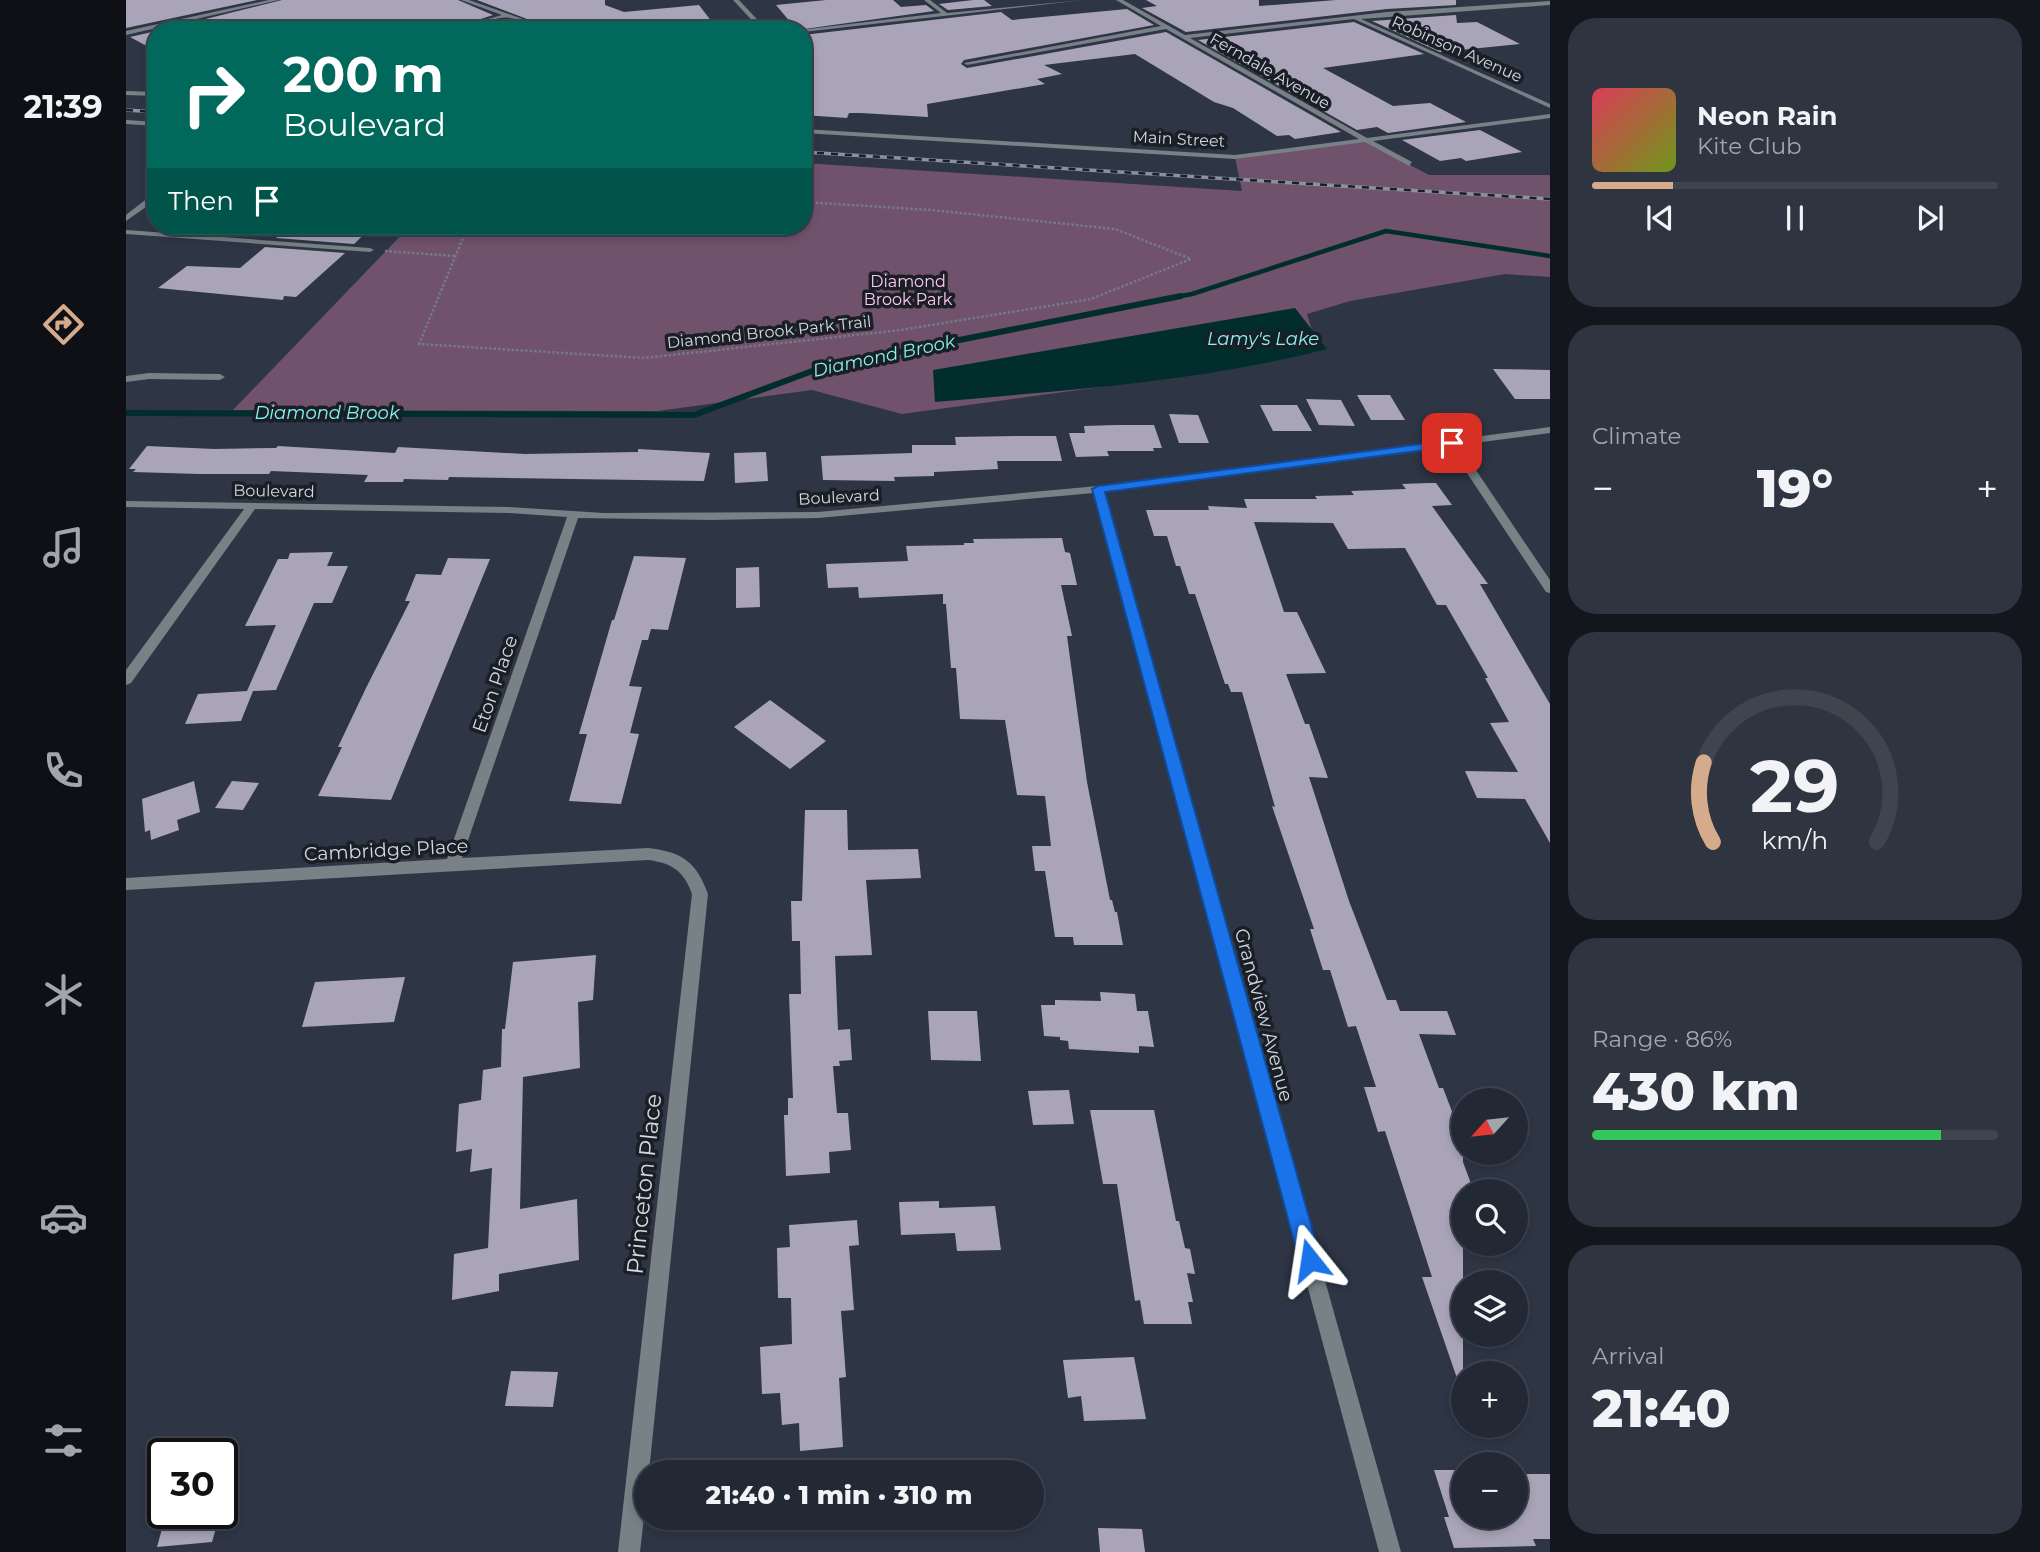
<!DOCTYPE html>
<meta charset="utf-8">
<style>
:root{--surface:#222834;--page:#2e3440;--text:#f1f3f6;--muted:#a2a6ac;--line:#3f444f;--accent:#d6ab8b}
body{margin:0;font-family:Montserrat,sans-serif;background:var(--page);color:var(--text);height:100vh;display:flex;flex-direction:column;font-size:26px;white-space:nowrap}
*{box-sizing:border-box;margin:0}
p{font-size:23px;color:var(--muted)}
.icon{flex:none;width:38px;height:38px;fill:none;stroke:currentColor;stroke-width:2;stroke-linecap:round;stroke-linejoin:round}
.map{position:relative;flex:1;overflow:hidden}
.sheet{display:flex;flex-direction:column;gap:18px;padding:18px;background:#13161d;width:490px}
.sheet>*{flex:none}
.banner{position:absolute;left:21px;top:21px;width:665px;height:214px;border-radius:28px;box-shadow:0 4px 10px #0003,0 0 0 2px var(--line);background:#00695c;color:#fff;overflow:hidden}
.needle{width:46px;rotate:243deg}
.controls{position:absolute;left:1325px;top:1088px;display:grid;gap:14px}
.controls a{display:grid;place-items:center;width:77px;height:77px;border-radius:50%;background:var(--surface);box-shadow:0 4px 10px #0003,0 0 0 2px var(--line);font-size:35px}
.speed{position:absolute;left:21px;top:1438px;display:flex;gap:14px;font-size:35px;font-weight:700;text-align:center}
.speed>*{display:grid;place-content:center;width:91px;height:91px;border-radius:50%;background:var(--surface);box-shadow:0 4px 10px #0003,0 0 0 2px var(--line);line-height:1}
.speed .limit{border:4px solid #111;border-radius:10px;background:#fff;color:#111}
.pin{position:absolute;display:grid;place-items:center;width:60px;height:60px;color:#fff;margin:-30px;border-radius:14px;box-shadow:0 4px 10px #0006}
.me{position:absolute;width:77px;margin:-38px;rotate:345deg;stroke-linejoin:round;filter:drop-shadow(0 0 5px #0008)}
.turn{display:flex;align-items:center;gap:24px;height:147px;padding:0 21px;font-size:32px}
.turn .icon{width:91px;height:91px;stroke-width:2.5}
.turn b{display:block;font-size:49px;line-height:60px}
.then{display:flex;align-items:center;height:66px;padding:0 21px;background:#0003;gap:14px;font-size:26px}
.big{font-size:52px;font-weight:800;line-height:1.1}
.sheet .widget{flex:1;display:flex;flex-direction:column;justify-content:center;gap:10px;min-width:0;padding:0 24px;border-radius:28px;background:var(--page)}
.sheet .dial{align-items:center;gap:0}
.dial svg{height:182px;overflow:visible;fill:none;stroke:var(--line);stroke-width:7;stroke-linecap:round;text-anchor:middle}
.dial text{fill:var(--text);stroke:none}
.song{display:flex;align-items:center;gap:21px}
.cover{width:84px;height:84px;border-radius:10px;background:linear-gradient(135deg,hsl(350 70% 55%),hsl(80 70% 35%))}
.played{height:7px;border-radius:4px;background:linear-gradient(90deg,var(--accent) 20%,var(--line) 20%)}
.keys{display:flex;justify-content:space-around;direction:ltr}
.heat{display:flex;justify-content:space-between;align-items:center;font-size:38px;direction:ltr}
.charge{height:10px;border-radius:5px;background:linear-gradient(90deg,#34c759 86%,var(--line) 0)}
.trip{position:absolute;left:508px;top:1460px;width:410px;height:70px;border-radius:35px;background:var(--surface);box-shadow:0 4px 10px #0003,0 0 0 2px var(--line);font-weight:800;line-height:70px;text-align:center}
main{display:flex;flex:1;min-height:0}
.menu{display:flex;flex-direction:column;width:126px;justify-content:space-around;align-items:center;background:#0e1015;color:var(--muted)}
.menu .icon{width:49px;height:49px}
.menu .selected{color:var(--accent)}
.menu b{font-size:32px;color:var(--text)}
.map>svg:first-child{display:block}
.green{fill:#71526c}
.water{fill:#022d2d}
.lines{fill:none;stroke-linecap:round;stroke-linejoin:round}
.stream-far1{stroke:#022d2d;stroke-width:4.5}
.stream{stroke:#022d2d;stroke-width:6}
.building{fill:#aaa4b9}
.path{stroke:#747a88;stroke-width:2.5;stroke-dasharray:2.5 2;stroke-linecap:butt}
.minor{fill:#778186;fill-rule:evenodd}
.rail-casing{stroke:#8b929f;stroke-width:3.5}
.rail{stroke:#1a1e25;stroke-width:2.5;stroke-dasharray:7;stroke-linecap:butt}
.route{fill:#1a73e8;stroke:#114b97;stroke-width:2}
.labels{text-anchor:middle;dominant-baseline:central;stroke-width:7;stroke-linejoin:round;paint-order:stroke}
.far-street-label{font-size:16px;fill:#d3d8e3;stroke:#1a1e25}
.far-park-label{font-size:16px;fill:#fdc7f4;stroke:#1a1e25}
.far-water-label{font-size:18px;font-style:italic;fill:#82f4f4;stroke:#1a1e25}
.street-label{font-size:19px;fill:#d3d8e3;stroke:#1a1e25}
.near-street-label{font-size:23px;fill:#d3d8e3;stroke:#1a1e25}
</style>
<main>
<nav class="menu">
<b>21:39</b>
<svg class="icon selected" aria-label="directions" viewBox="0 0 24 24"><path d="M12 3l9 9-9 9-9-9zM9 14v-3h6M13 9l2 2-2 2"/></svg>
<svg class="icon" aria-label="music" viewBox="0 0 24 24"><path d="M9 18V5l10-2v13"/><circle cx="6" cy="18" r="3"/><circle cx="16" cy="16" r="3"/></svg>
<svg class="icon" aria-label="phone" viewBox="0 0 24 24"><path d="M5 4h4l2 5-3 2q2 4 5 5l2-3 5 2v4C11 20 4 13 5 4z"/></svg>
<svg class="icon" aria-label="climate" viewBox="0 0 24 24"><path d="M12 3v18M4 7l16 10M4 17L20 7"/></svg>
<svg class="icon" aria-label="car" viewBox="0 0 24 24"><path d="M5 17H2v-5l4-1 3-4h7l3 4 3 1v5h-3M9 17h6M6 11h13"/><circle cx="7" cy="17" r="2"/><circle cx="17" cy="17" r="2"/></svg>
<svg class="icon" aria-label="filters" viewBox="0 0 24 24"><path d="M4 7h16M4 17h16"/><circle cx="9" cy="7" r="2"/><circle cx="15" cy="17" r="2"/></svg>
</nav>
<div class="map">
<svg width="1424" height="1552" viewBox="0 0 1424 1552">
<rect width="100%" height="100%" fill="#2e3646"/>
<path class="green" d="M1237,140L1303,175H1424V277L1379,274L1224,301L1181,314L1191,347L1084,372L776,414L686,390L532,411L107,410L284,226H677V163L1116,191L1109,157Z"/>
<path class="water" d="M1169,308L1201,349C1073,382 940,390 809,402L807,370Z"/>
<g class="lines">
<path class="stream-far1" d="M1045,298L1066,294L1260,231L1424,256"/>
<path class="stream" d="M0,413L568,415L697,367L1055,296"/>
</g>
<g class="building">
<path d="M0,0H131L0,28Z"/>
<path d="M156,0H332L367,15L321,30H35Z"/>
<path d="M351,0H479V5L498,12L573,5L592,30H430Z"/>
<path d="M700,0H767L775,7L800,5L808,11L671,30L650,5Z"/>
<path d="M847,0H858L866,6L822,10L813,4Z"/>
<path d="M1020,0H1133V6L1210,0H1330V5L1261,9L1060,32L1016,8L1031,6Z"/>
<path d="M1001,9L1028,25L838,60L835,64L841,68L1040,32L1215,132L1169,139L1163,135L1151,136L1107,108L1088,102L1009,54L918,65L936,74L911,79L919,84L801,104L802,117L735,113H723L721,118L677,115V35L875,12L886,20Z"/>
<path d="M1330,15L1331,23L1351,22L1394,44L1314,52L1246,21Z"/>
<path d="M378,20L412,30H341L364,23Z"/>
<path d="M1228,22L1298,54L1197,68L1267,106L1304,103L1340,122L1262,133L1251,127L1231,130L1072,40Z"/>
<path d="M30,31V51L4,37Z"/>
<path d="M1354,130L1396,152L1340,161L1335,158L1314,161L1276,140Z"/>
<path d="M165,226H247L228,244L150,238Z"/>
<path d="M139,247L219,253L170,297L158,296L157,300L32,288L61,266L114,268Z"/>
<path d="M1367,369L1424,370V399H1389Z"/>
<path d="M1231,395H1264L1279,420H1245Z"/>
<path d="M1180,399L1215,400L1229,426L1193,425Z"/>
<path d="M1134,405H1171L1186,431H1147Z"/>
<path d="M1043,414L1072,415L1083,443H1053Z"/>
<path d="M990,425H1028L1036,448H1027L1028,451H981L983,456L950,457L943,433H959L958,426Z"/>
<path d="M890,436H930L936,461H871L872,469L808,472V476L768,477L769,481L697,480L695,456L786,453V445H830L829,437Z"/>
<path d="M21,446L88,449L150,448L152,446L269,453L272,447L399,454L512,452V449L584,453L578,481L323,477L322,480L278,479L277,482H238L242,475L145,471L143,474H73L7,472L10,469H3Z"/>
<path d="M640,452L642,481L609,483L608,453Z"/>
<path d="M1303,483H1310L1326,505L1306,506L1362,584H1354L1424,704V843L1399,799L1351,798L1339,771L1392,772L1364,723L1383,722L1359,678H1362L1320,605H1311L1279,548L1222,549L1207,523L1128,522L1158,612H1171L1200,673L1160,674L1179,724H1183L1202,778L1183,777L1223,901L1261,1000H1270L1274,1011H1321L1330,1035L1293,1034L1313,1088H1317L1327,1114L1337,1115V1162L1348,1192H1337V1383L1333,1384L1296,1277H1306L1259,1131L1252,1132L1238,1087H1250L1230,1026L1222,1027L1204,970H1197L1184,929H1188L1146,806L1149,807L1116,692H1105L1102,684H1099L1069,594H1063L1054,566H1050L1041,536H1028L1020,510H1083L1082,506L1121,508L1118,499H1191L1189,496L1228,495L1225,491L1280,489L1276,484Z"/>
<path d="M936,538L939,552L944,553L951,585H935L946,636H941L961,782L984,900H986L989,912H991L997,945H948L947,937H929L919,871H909L906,846H925L919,796L891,795L879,720L834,719L830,668H825L820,604H817V594L733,598L732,587L702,588L700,564L782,561L780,546L838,545V543H848L847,539Z"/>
<path d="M207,552L201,566H222L206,603H188L150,690L127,691L115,721L59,724L72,694L121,691L150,625L119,626L152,559H162L164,553Z"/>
<path d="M508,556L560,558L542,630L525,629L522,640H516L503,686L516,687L504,733L513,734L495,804L443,801L461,734H453L486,620H488Z"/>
<path d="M322,558L364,559L265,800L192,796L216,747H212L240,688L284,601H279L290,574L315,575Z"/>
<path d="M633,567L634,607L610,608V568Z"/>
<path d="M644,700L700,741L664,769L608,727Z"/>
<path d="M68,781L74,812L51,820L53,830L25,840L24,830L19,832L16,799Z"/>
<path d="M106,781L133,783L117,810L89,808Z"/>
<path d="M679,810H721L722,850L792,849L795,878L740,880L746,955L709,956L712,1030L724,1029L726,1060L713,1061L714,1066H707L711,1113H722L725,1150L703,1152L704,1173L660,1176L658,1115H662V1098H667L663,994H675L674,941H666L665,901H676Z"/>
<path d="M470,955L467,1000L452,1002L454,1068L397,1077L394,1209L451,1199L453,1260L373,1274V1291L326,1300L328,1254L362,1248L366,1168L344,1172L346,1149L330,1152L333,1104L355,1100L357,1070L375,1067L376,1029H379L387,962Z"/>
<path d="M279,977L268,1022L176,1027L189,982Z"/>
<path d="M974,992L1009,994L1011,1011H1022L1028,1047L1013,1046V1053L943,1049L942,1041L934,1040V1037L918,1036L915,1005H929V1000L975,1001Z"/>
<path d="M802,1011H851L855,1061L805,1060Z"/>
<path d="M943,1090L948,1124L907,1125L902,1091Z"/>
<path d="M964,1110H1028L1050,1221H1053L1059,1248L1064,1249L1069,1274L1061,1273L1067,1302H1062L1066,1324H1018L1014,1300L1009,1301L991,1184H977Z"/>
<path d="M813,1201V1208L869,1206L875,1250L831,1251L829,1233L775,1235L773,1202Z"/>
<path d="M731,1220L733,1245L723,1246L728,1310L715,1311L720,1377L713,1378L717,1447L674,1451L673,1423L656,1425L654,1393L636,1394L634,1347L666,1344L665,1298H652L651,1248L664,1247L663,1225Z"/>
<path d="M1008,1357L1020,1419L958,1421L955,1396L942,1398L937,1360Z"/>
<path d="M385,1371L432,1372L427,1407L379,1406Z"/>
<path d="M1308,1470H1337V1517H1390V1474H1424V1539H1407L1410,1546L1328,1548L1318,1517H1323Z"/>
<path d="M40,1514H94L86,1542L31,1547Z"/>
<path d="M972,1528L1016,1529L1019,1552H974Z"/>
</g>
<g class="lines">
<g class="path">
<path d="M342,226L293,344L518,358L775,330L965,299L1065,259L989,229L805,210L677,202"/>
<path d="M259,251L329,256"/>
</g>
<g class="minor">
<path d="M143,0H153L0,35V31Z"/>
<path d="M335,0H343L428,30C412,30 399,20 384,18C370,15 342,30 323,30L376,15Z"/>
<path d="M607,0H613L641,30H635Z"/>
<path d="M798,0H804L821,13L957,0L677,32L674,30L815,13Z"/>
<path d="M990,0H997L1059,35L1261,12L1424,1V5L1235,19L1424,104V108L1228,19L1064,38L1241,138L1424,114V118L1247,141L1286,162L1283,166L1239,142L1109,159L677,133V129L1109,155L1233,139L1040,29L841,65L838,63L1035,26Z"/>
<path d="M0,91L30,92V96L0,95Z"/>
<path d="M0,120L30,122V126L0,124Z"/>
<path d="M27,194H30V200L0,221V215Z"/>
<path d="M0,230L244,248L248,250L244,252L0,234Z"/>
<path d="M23,373L94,374L99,377L94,380L23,379L0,382V376Z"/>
<path d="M1424,427V433L1333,445L1424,580V593L1420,592L1323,446L978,491L1275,1552H1253L968,493L692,518L585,520L452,518L336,858L522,848C556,852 570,861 582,894L523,1472H520V1499L514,1552H492L566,894C558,871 546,863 522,860L0,890V878L321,859L441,517L383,513L129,509L5,683L0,685V670L118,509L0,507V501L383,507L478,513L692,512L972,486Z"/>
</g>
<defs>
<g id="rail">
<path d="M0,110L30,112"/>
<path d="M677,152L1424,199"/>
</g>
</defs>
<use href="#rail" class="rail-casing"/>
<use href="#rail" class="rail"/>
</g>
<path class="route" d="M1326,440L1332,443L1330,446L979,492L1195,1260L1192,1268L1184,1271L1176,1268L1173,1260L966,489L972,486Z"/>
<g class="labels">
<g class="far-street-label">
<text transform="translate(1331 49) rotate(24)">Robinson Avenue</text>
<text transform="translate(1144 71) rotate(30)">Ferndale Avenue</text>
<text transform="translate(1053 139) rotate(3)">Main Street</text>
<text transform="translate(643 332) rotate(-6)">Diamond Brook Park Trail</text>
<text transform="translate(148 491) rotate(1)">Boulevard</text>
<text transform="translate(713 497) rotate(-3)">Boulevard</text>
</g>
<g class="far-park-label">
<text x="782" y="281">Diamond<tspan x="782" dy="18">Brook Park</tspan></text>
</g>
<g class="far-water-label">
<text x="1137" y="339">Lamy's Lake</text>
<text transform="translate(758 356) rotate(-12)">Diamond Brook</text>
<text x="201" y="413">Diamond Brook</text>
</g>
<g class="street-label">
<text transform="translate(369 684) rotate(-71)">Eton Place</text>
<text transform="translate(260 850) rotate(-3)">Cambridge Place</text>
<text transform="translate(1138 1015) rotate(75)">Grandview Avenue</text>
</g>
<g class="near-street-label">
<text transform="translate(518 1184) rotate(-84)">Princeton Place</text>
</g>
</g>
</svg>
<div class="controls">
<a><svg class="needle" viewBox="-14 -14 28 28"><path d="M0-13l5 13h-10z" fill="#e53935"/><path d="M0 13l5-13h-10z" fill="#a2a6ac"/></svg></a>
<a><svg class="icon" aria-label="search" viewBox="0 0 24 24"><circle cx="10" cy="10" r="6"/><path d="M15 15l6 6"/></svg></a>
<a><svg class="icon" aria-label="layers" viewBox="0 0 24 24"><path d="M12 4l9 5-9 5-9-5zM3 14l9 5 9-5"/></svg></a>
<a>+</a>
<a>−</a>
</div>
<div class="speed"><div class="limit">30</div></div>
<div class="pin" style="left:1326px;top:443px;background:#d93025"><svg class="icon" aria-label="arrive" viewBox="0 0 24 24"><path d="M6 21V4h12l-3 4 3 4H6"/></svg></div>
<svg class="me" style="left:1184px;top:1260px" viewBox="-20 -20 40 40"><path d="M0-17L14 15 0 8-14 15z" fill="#1a73e8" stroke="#fff" stroke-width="4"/></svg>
<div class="trip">21:40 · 1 min · 310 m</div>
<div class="banner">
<div class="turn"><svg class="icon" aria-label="right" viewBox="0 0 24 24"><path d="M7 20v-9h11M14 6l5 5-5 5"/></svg><div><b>200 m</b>Boulevard</div></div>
<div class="then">Then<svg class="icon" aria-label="arrive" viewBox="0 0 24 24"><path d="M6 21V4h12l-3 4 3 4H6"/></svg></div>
</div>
</div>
<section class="sheet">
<div class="widget">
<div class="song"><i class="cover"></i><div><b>Neon Rain</b><p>Kite Club</p></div></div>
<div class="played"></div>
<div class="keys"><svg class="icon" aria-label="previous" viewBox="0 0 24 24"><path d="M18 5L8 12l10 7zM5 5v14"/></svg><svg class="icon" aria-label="pause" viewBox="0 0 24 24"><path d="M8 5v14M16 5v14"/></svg><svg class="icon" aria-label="next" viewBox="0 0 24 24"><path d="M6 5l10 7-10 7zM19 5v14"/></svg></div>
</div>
<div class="widget"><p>Climate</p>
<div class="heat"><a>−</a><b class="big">19°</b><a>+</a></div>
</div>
<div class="widget dial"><svg viewBox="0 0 100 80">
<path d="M14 69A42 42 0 1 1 86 69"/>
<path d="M14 69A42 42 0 0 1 10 34" stroke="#d6ab8b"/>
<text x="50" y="56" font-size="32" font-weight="700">29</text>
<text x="50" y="72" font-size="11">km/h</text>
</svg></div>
<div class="widget"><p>Range · 86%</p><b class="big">430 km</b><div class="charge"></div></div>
<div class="widget"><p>Arrival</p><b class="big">21:40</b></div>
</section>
</main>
